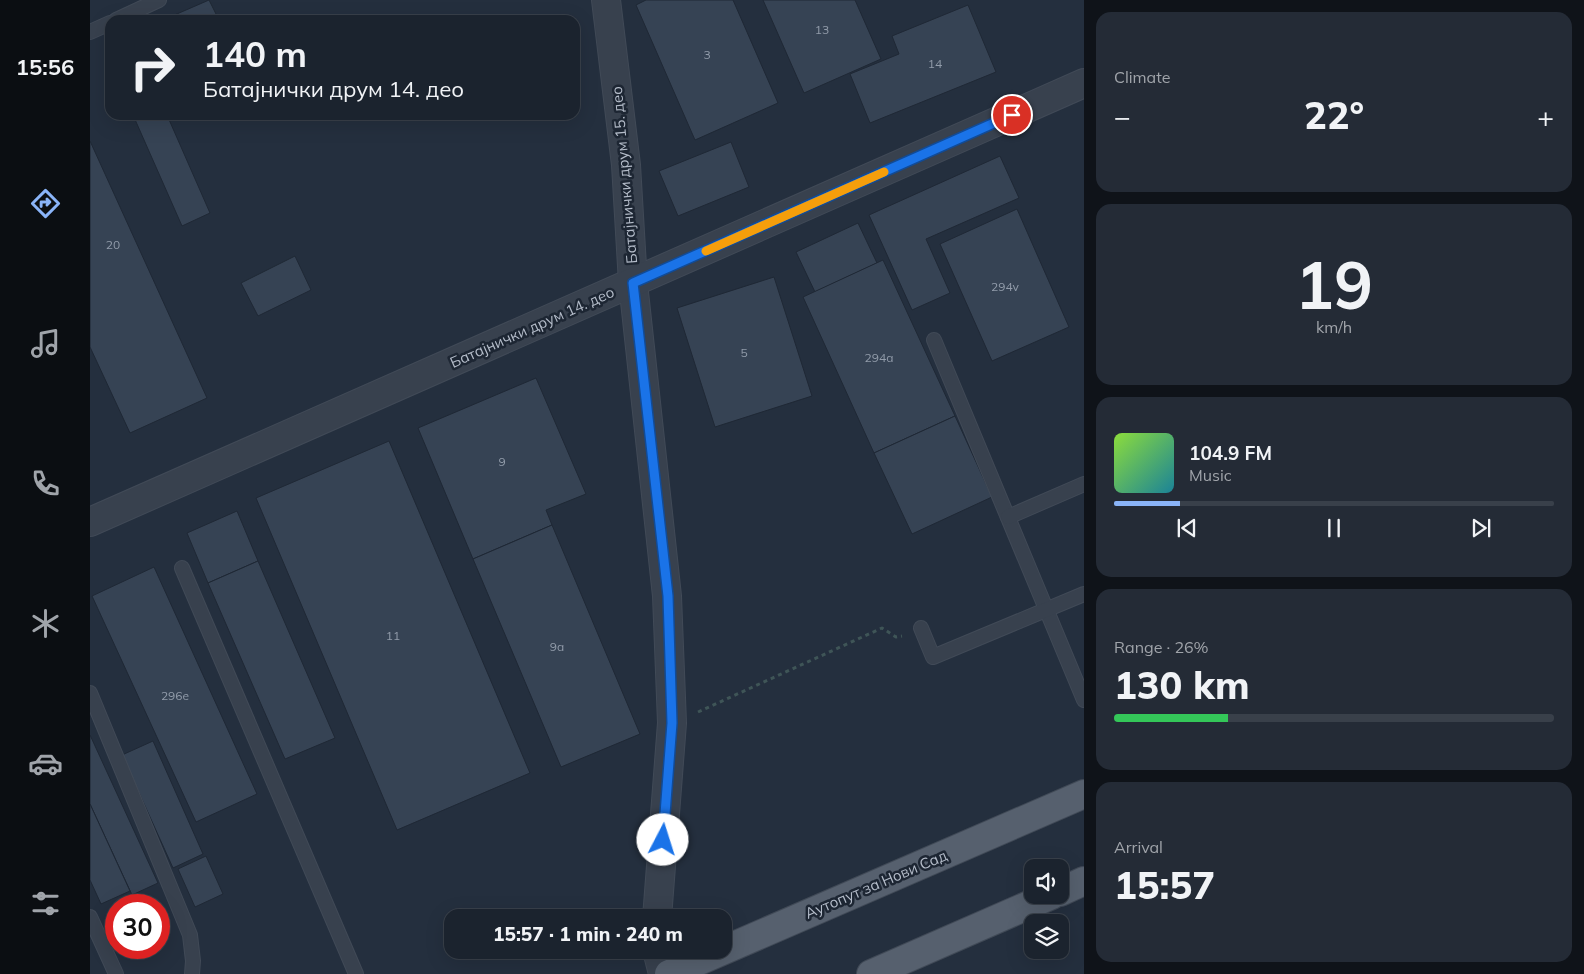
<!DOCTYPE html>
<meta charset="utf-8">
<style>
:root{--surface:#1b232e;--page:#242b36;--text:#f1f3f6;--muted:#a0a4aa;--line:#39404a;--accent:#8ab4f8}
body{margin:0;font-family:Mulish,sans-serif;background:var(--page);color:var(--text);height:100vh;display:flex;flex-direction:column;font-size:19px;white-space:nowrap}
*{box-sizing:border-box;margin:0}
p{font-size:16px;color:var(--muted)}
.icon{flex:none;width:28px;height:28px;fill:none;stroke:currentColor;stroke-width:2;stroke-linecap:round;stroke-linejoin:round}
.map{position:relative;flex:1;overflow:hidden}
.drawer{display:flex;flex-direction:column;gap:12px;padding:12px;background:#0f1319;width:500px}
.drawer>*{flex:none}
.banner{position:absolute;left:15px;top:15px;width:475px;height:105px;border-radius:15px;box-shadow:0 5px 20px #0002,0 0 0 1px var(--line);background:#1b232e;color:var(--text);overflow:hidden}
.fabs{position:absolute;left:934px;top:859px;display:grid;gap:10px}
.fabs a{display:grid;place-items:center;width:45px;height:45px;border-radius:10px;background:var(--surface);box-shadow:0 5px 20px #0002,0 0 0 1px var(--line);font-size:25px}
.speed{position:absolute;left:15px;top:894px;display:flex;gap:10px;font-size:25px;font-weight:700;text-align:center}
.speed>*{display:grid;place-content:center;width:65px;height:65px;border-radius:50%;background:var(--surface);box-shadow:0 5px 20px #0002,0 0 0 1px var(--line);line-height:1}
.speed .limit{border:8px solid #d22;background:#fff;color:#111}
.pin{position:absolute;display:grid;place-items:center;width:42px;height:42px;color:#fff;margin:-21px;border:2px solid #fff;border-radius:50%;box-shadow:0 1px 5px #0007}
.me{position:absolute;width:55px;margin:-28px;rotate:5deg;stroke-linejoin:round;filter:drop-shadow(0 0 4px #0008)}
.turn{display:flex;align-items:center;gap:18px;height:105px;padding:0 15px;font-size:22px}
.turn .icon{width:65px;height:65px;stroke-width:2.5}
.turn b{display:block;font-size:35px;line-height:42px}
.big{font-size:38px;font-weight:800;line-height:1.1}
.drawer .card{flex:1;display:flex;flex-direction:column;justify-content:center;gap:8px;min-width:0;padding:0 18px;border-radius:15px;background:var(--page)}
.drawer .dial{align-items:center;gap:0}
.dial b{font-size:65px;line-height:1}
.song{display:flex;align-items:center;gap:15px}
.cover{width:60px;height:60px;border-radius:8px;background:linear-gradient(135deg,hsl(90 70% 55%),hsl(190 70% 35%))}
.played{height:5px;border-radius:2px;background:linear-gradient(90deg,var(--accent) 15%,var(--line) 15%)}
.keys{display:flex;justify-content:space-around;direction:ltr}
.heat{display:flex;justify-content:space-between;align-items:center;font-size:28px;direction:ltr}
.charge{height:8px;border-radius:4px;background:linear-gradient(90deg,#34c759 26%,var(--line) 0)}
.trip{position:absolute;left:354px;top:909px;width:288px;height:50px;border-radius:15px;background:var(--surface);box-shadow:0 5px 20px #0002,0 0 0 1px var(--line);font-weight:800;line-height:50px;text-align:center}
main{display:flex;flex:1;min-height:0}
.tab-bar{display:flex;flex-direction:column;width:90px;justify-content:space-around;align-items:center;background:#0b0e12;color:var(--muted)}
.tab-bar .icon{width:35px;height:35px}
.tab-bar .selected{color:var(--accent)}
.tab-bar b{font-size:22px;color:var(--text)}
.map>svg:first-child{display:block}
.building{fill:#364354;stroke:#1f2835}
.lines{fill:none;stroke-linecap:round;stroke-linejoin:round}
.service-casing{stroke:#414a57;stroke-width:16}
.minor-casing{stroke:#414a57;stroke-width:30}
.primary-casing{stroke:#414a57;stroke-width:30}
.path{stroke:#3f5557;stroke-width:3;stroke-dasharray:4 4;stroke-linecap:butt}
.service{stroke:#38414e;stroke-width:14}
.minor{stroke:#38414e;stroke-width:28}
.primary{stroke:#56606e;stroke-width:28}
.route-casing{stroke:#114b97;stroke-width:12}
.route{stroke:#1a73e8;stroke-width:9}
.slow{stroke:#f59e0b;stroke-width:9}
.labels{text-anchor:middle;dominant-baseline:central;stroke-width:5;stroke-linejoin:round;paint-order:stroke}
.number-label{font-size:12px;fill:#929caa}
.street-label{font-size:15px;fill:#b4bcc9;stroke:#1d2633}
</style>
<main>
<nav class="tab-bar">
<b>15:56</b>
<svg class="icon selected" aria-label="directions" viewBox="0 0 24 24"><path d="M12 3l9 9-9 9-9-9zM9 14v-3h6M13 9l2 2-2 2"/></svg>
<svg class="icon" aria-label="music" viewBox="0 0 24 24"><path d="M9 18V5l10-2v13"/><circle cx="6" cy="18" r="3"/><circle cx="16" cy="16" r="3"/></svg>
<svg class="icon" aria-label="phone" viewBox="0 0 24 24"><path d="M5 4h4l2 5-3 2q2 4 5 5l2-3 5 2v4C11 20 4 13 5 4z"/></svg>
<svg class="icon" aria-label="climate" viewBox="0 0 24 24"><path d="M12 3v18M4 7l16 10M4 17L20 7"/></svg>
<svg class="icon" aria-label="car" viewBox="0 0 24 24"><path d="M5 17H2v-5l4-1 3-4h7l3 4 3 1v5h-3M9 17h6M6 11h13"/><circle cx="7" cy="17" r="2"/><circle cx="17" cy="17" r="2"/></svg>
<svg class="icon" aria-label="filters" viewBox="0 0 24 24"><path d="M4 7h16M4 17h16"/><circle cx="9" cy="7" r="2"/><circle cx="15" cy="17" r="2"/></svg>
</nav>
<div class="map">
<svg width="994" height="974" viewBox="0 0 994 974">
<rect width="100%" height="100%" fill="#242f3e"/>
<g class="building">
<path d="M119,0L129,20H73Z"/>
<path d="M556,0H643L688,103L605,140L546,5Z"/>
<path d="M673,0H765L791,59L714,93Z"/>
<path d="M878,5L906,72L780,123L760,74L809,54L802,36Z"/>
<path d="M43,115H77L120,213L92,226Z"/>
<path d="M0,141L117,398L40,433L0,347Z"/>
<path d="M641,142L659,187L588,216L569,171Z"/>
<path d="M910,156L929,198L836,239L860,293L822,310L779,215Z"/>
<path d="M927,209L979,327L902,361L850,244Z"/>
<path d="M768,223L787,263L725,292L706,252Z"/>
<path d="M205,256L221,290L168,316L151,283Z"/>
<path d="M793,260L865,416L784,453L713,297Z"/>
<path d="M684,277L722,396L625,427L587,308Z"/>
<path d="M446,378L496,494L456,510L462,525L383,559L328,428Z"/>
<path d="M865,416L902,497L822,534L784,453Z"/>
<path d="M299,441L440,773L307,830L166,498Z"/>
<path d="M147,511L168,561L118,583L97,533Z"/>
<path d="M462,525L550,734L471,767L383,559Z"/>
<path d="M168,561L245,738L195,759L118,583Z"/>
<path d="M64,567L167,794L106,822L2,596Z"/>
<path d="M0,735L68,883L42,895L0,804Z"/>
<path d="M63,741L113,854L83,868L32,755Z"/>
<path d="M0,804L40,891L11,904L0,880Z"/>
<path d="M116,856L133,894L105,907L88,869Z"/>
</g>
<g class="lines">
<defs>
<g id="service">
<path d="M26,20L69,0"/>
<path d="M0,32L20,23"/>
<path d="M844,340L994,700"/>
<path d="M918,517L994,484"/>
<path d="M92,568L266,974"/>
<path d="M831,628L843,657L994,594"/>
<path d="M0,693L100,935L103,961L102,974"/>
<path d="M0,917L26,974"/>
</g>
<g id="minor">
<path d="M516,0L536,165L543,283L577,596L582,723L567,918"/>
<path d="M0,522L994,83"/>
<path d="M567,950L573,974"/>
</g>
<g id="primary">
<path d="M970,892L994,881"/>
<path d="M579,974L994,794"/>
<path d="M781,974L962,895"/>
</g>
</defs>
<use href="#service" class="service-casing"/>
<use href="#minor" class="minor-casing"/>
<use href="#primary" class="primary-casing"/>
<path class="path" d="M608,712L792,628L806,637L812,636"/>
<use href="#service" class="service"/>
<use href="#minor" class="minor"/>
<use href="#primary" class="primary"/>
</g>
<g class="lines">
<defs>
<path id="route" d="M573,840L582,723L578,596L543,283L922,115"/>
</defs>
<use href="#route" class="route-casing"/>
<use href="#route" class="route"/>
<path class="slow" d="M616,251L794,172"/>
</g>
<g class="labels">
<g class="number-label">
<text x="732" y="29">13</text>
<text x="617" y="54">3</text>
<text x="845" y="63">14</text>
<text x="23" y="244">20</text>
<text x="915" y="286">294v</text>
<text x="654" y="352">5</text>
<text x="789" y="357">294a</text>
<text x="412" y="461">9</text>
<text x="303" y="635">11</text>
<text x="467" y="646">9a</text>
<text x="85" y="695">296e</text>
</g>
<g class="street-label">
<text transform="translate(534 175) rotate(-95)">Батајнички друм 15. део</text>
<text transform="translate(442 327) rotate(-24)">Батајнички друм 14. део</text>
<text transform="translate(786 884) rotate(-23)">Аутопут за Нови Сад</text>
</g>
</g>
</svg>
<div class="fabs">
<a><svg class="icon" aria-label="sound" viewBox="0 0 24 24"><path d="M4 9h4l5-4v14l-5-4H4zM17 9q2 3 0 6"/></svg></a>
<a><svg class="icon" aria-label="layers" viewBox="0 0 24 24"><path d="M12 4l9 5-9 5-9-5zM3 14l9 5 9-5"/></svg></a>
</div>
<div class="speed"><div class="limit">30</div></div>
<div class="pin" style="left:922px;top:115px;background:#d93025"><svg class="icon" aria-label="arrive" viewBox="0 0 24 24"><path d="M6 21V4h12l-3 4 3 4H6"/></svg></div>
<svg class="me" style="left:573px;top:840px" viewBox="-20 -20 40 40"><circle r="19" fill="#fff"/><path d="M0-13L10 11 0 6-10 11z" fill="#1a73e8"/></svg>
<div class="trip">15:57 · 1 min · 240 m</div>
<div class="banner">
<div class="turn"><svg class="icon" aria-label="right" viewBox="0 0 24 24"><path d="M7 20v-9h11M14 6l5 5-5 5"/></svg><div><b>140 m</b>Батајнички друм 14. део</div></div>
</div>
</div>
<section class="drawer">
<div class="card"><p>Climate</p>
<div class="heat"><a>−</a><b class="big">22°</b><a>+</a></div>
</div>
<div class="card dial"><b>19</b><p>km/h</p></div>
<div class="card">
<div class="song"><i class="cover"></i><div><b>104.9 FM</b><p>Music</p></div></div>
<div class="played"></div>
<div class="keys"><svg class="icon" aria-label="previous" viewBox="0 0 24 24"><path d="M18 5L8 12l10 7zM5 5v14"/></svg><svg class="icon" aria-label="pause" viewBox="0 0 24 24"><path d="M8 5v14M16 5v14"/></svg><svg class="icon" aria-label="next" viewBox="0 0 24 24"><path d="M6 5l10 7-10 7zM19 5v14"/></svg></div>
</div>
<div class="card"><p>Range · 26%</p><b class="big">130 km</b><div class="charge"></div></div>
<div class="card"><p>Arrival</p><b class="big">15:57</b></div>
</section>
</main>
